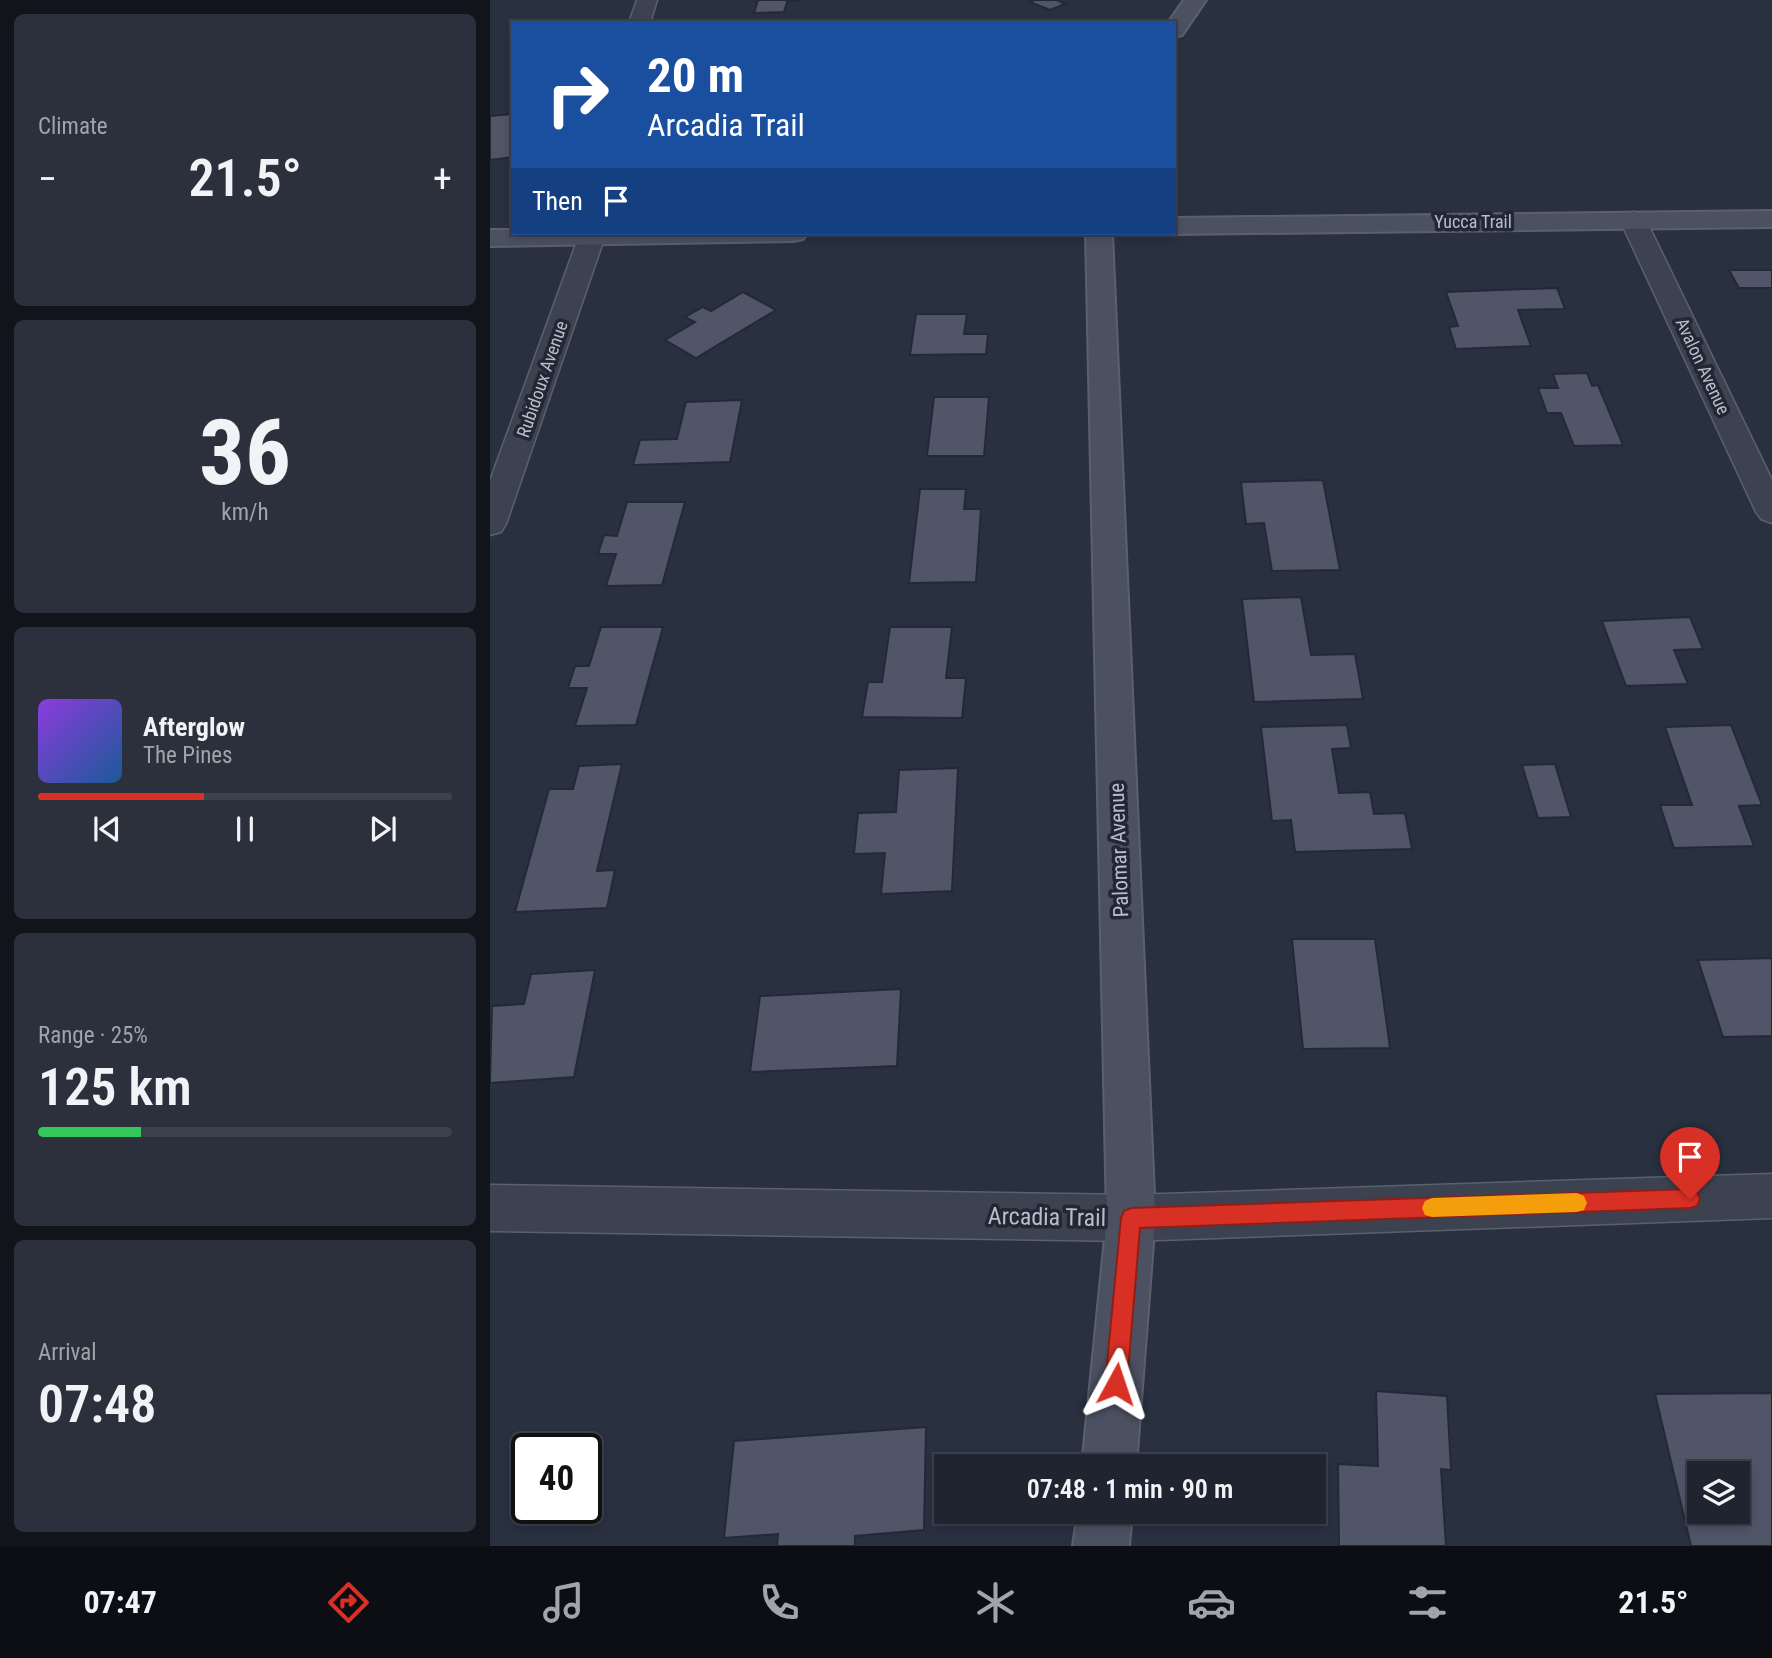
<!DOCTYPE html>
<meta charset="utf-8">
<style>
:root{--surface:#1f2430;--page:#2c303c;--text:#f1f3f6;--muted:#a1a4ab;--line:#3c414c;--accent:#d93025}
body{margin:0;font-family:"Roboto Condensed",sans-serif;background:var(--page);color:var(--text);height:100vh;display:flex;flex-direction:column;font-size:26px;white-space:nowrap}
*{box-sizing:border-box;margin:0}
p{font-size:23px;color:var(--muted)}
.icon{flex:none;width:38px;height:38px;fill:none;stroke:currentColor;stroke-width:2;stroke-linecap:round;stroke-linejoin:round}
.map{position:relative;flex:1;overflow:hidden}
.drawer{display:flex;flex-direction:column;gap:14px;padding:14px;background:#11141a;width:490px}
.drawer>*{flex:none}
.guide{position:absolute;left:21px;top:21px;width:665px;height:214px;border-radius:0px;box-shadow:0 4px 10px #0003,0 0 0 2px var(--line);background:#1a4fa0;color:#fff;overflow:hidden}
.tools{position:absolute;left:1197px;top:1461px;display:grid;gap:14px}
.tools a{display:grid;place-items:center;width:63px;height:63px;border-radius:0px;background:var(--surface);box-shadow:0 4px 10px #0003,0 0 0 2px var(--line);font-size:35px}
.speed{position:absolute;left:21px;top:1433px;display:flex;gap:14px;font-size:35px;font-weight:700;text-align:center}
.speed>*{display:grid;place-content:center;width:91px;height:91px;border-radius:50%;background:var(--surface);box-shadow:0 4px 10px #0003,0 0 0 2px var(--line);line-height:1}
.speed .limit{border:4px solid #111;border-radius:10px;background:#fff;color:#111}
.pin{position:absolute;display:grid;place-items:center;width:60px;height:60px;color:#fff;margin:-72px -30px;border-radius:50% 50% 50% 0;rotate:-45deg;box-shadow:0 0 7px #0007}
.pin .icon{rotate:45deg}
.me{position:absolute;width:77px;margin:-38px;rotate:5deg;stroke-linejoin:round;filter:drop-shadow(0 0 5px #0008)}
.turn{display:flex;align-items:center;gap:24px;height:147px;padding:0 21px;font-size:32px}
.turn .icon{width:91px;height:91px;stroke-width:2.5}
.turn b{display:block;font-size:49px;line-height:60px}
.then{display:flex;align-items:center;height:66px;padding:0 21px;background:#0003;gap:14px;font-size:26px}
.big{font-size:52px;font-weight:600;line-height:1.1}
.drawer .tile{flex:1;display:flex;flex-direction:column;justify-content:center;gap:10px;min-width:0;padding:0 24px;border-radius:10px;background:var(--page)}
.drawer .dial{align-items:center;gap:0}
.dial b{font-size:91px;line-height:1}
.song{display:flex;align-items:center;gap:21px}
.cover{width:84px;height:84px;border-radius:10px;background:linear-gradient(135deg,hsl(270 70% 55%),hsl(210 70% 35%))}
.played{height:7px;border-radius:4px;background:linear-gradient(90deg,var(--accent) 40%,var(--line) 40%)}
.keys{display:flex;justify-content:space-around;direction:ltr}
.heat{display:flex;justify-content:space-between;align-items:center;font-size:38px;direction:ltr}
.charge{height:10px;border-radius:5px;background:linear-gradient(90deg,#34c759 25%,var(--line) 0)}
.trip{position:absolute;left:444px;top:1454px;width:392px;height:70px;border-radius:0px;background:var(--surface);box-shadow:0 4px 10px #0003,0 0 0 2px var(--line);font-weight:600;line-height:70px;text-align:center}
.tab-bar{display:flex;height:112px;justify-content:space-around;align-items:center;background:#0c0e13;color:var(--muted)}
.tab-bar .icon{width:49px;height:49px}
.tab-bar .current{color:var(--accent)}
.tab-bar b{font-size:32px;color:var(--text)}
main{display:flex;flex:1;min-height:0}
.map>svg:first-child{display:block}
.building{fill:#505668;stroke:#242937;stroke-width:2;fill-rule:evenodd}
.lines{fill:none;stroke-linecap:round;stroke-linejoin:round}
.street-casing{stroke:#5b606d;stroke-width:3}
.secondary-casing{stroke:#5b606d;stroke-width:4}
.street{fill:#3d4250;fill-rule:evenodd}
.secondary{fill:#4c5162;fill-rule:evenodd}
.route{fill:#d93025;stroke:#8d1f18;stroke-width:2}
.slow{fill:#f59e0b}
.labels{text-anchor:middle;dominant-baseline:central;stroke-width:7;stroke-linejoin:round;paint-order:stroke}
.far-street-label{font-size:18px;fill:#babeca;stroke:#222735}
.street-label{font-size:21px;fill:#babeca;stroke:#222735}
.near-street-label{font-size:24px;fill:#babeca;stroke:#222735}
</style>
<main>
<section class="drawer">
<div class="tile"><p>Climate</p>
<div class="heat"><a>−</a><b class="big">21.5°</b><a>+</a></div>
</div>
<div class="tile dial"><b>36</b><p>km/h</p></div>
<div class="tile">
<div class="song"><i class="cover"></i><div><b>Afterglow</b><p>The Pines</p></div></div>
<div class="played"></div>
<div class="keys"><svg class="icon" aria-label="previous" viewBox="0 0 24 24"><path d="M18 5L8 12l10 7zM5 5v14"/></svg><svg class="icon" aria-label="pause" viewBox="0 0 24 24"><path d="M8 5v14M16 5v14"/></svg><svg class="icon" aria-label="next" viewBox="0 0 24 24"><path d="M6 5l10 7-10 7zM19 5v14"/></svg></div>
</div>
<div class="tile"><p>Range · 25%</p><b class="big">125 km</b><div class="charge"></div></div>
<div class="tile"><p>Arrival</p><b class="big">07:48</b></div>
</section>
<div class="map">
<svg width="1282" height="1546" viewBox="0 0 1282 1546">
<rect width="100%" height="100%" fill="#293040"/>
<g class="building">
<path d="M268,0H311L297,2L294,12L264,13Z"/>
<path d="M544,0H567L575,4L560,10L540,2Z"/>
<path d="M23,114V157L0,160V116Z"/>
<path d="M1239,270H1282V288H1249Z"/>
<path d="M1067,288L1075,309L1028,310L1041,346L966,349L959,327L968,326L956,292Z"/>
<path d="M253,292L286,310L206,358L175,340L205,322L195,317L213,307L221,311Z"/>
<path d="M426,314H477L474,334H498L496,354L420,355Z"/>
<path d="M1097,373L1102,386L1108,385L1133,445L1084,446L1071,413H1057L1048,388H1068L1063,374Z"/>
<path d="M444,397H499L494,456H437Z"/>
<path d="M252,400L240,462L143,465L150,440L187,439L196,402Z"/>
<path d="M833,480L850,570L782,571L774,523L756,524L751,482Z"/>
<path d="M430,489H476L474,509H491L486,582L419,583Z"/>
<path d="M137,502H195L172,585L116,586L126,554H108L114,535L127,536Z"/>
<path d="M811,597L821,655L865,654L873,699L764,702L752,599Z"/>
<path d="M1200,617L1213,649L1184,650L1198,684L1136,686L1112,621Z"/>
<path d="M111,627H173L146,725L85,726L97,688H78L85,666H99Z"/>
<path d="M400,627H462L456,678H476L472,718L372,717L378,682H392Z"/>
<path d="M857,725L861,748L842,749L849,793L880,792L884,814L915,813L922,849L805,852L801,820L782,821L771,727Z"/>
<path d="M1241,725L1272,805L1249,806L1264,846L1184,848L1170,805H1202L1175,727Z"/>
<path d="M132,764L107,871L125,870L117,908L25,912L59,789H83L89,766Z"/>
<path d="M1065,764L1081,817L1048,818L1032,765Z"/>
<path d="M468,768L462,891L391,894L395,853L364,854L368,813L406,812L409,770Z"/>
<path d="M802,939H885L900,1048L813,1049Z"/>
<path d="M1282,958V1036L1233,1037L1208,960Z"/>
<path d="M105,970L84,1077L0,1083L2,1006L34,1004L41,974Z"/>
<path d="M411,989L407,1066L260,1072L270,996Z"/>
<path d="M886,1391L957,1396L961,1470L951,1469L956,1546H849L848,1464L888,1466Z"/>
<path d="M1282,1393V1546H1201L1165,1394ZM1209,1474H1248V1512H1209Z"/>
<path d="M436,1427L434,1530L365,1536V1546H287L288,1534L234,1538L244,1441Z"/>
</g>
<g class="lines">
<defs>
<g id="street">
<path d="M147,0H167L160,23H139Z"/>
<path d="M1143,212L1152,215L1156,220L1282,480V523L1271,519L1266,512L1130,220L1134,215Z"/>
<path d="M90,233H116L16,524L11,532L0,535V481Z"/>
<path d="M1282,1174V1218L641,1241L0,1231V1185L641,1195Z"/>
</g>
<g id="secondary">
<path d="M694,0H716L692,35L684,37V23H678Z"/>
<path d="M1282,211V227L684,234L679,233H684V218Z"/>
<path d="M0,230H23V233H317L313,239L304,241L0,246Z"/>
<path d="M596,233H622L665,1218L646,1466H592L617,1218Z"/>
<path d="M588,1512H642L639,1546H583Z"/>
</g>
</defs>
<use href="#street" class="street-casing"/>
<use href="#secondary" class="secondary-casing"/>
<use href="#street" class="street"/>
<use href="#secondary" class="secondary"/>
</g>
<path class="route" d="M1200,1189L1207,1192L1210,1199L1207,1206L1200,1208L650,1228L637,1384L634,1391L626,1394L618,1391L615,1384L631,1218L634,1211L641,1208Z"/>
<path class="slow" d="M1087,1193L1094,1196L1097,1203L1094,1210L1087,1212L942,1217L935,1215L932,1208L935,1201L942,1198Z"/>
<g class="labels">
<g class="far-street-label">
<text x="983" y="221">Yucca Trail</text>
<text transform="translate(1213 366) rotate(65)">Avalon Avenue</text>
<text transform="translate(52 379) rotate(-71)">Rubidoux Avenue</text>
</g>
<g class="street-label">
<text transform="translate(629 850) rotate(-92)">Palomar Avenue</text>
</g>
<g class="near-street-label">
<text transform="translate(557 1217) rotate(1)">Arcadia Trail</text>
</g>
</g>
</svg>
<div class="tools">
<a><svg class="icon" aria-label="layers" viewBox="0 0 24 24"><path d="M12 4l9 5-9 5-9-5zM3 14l9 5 9-5"/></svg></a>
</div>
<div class="speed"><div class="limit">40</div></div>
<div class="pin" style="left:1200px;top:1199px;background:#d93025"><svg class="icon" aria-label="arrive" viewBox="0 0 24 24"><path d="M6 21V4h12l-3 4 3 4H6"/></svg></div>
<svg class="me" style="left:626px;top:1384px" viewBox="-20 -20 40 40"><path d="M0-17L14 15 0 8-14 15z" fill="#d93025" stroke="#fff" stroke-width="4"/></svg>
<div class="trip">07:48 · 1 min · 90 m</div>
<div class="guide">
<div class="turn"><svg class="icon" aria-label="right" viewBox="0 0 24 24"><path d="M7 20v-9h11M14 6l5 5-5 5"/></svg><div><b>20 m</b>Arcadia Trail</div></div>
<div class="then">Then<svg class="icon" aria-label="arrive" viewBox="0 0 24 24"><path d="M6 21V4h12l-3 4 3 4H6"/></svg></div>
</div>
</div>
</main>
<nav class="tab-bar">
<b>07:47</b>
<svg class="icon current" aria-label="directions" viewBox="0 0 24 24"><path d="M12 3l9 9-9 9-9-9zM9 14v-3h6M13 9l2 2-2 2"/></svg>
<svg class="icon" aria-label="music" viewBox="0 0 24 24"><path d="M9 18V5l10-2v13"/><circle cx="6" cy="18" r="3"/><circle cx="16" cy="16" r="3"/></svg>
<svg class="icon" aria-label="phone" viewBox="0 0 24 24"><path d="M5 4h4l2 5-3 2q2 4 5 5l2-3 5 2v4C11 20 4 13 5 4z"/></svg>
<svg class="icon" aria-label="climate" viewBox="0 0 24 24"><path d="M12 3v18M4 7l16 10M4 17L20 7"/></svg>
<svg class="icon" aria-label="car" viewBox="0 0 24 24"><path d="M5 17H2v-5l4-1 3-4h7l3 4 3 1v5h-3M9 17h6M6 11h13"/><circle cx="7" cy="17" r="2"/><circle cx="17" cy="17" r="2"/></svg>
<svg class="icon" aria-label="filters" viewBox="0 0 24 24"><path d="M4 7h16M4 17h16"/><circle cx="9" cy="7" r="2"/><circle cx="15" cy="17" r="2"/></svg>
<b>21.5°</b>
</nav>
